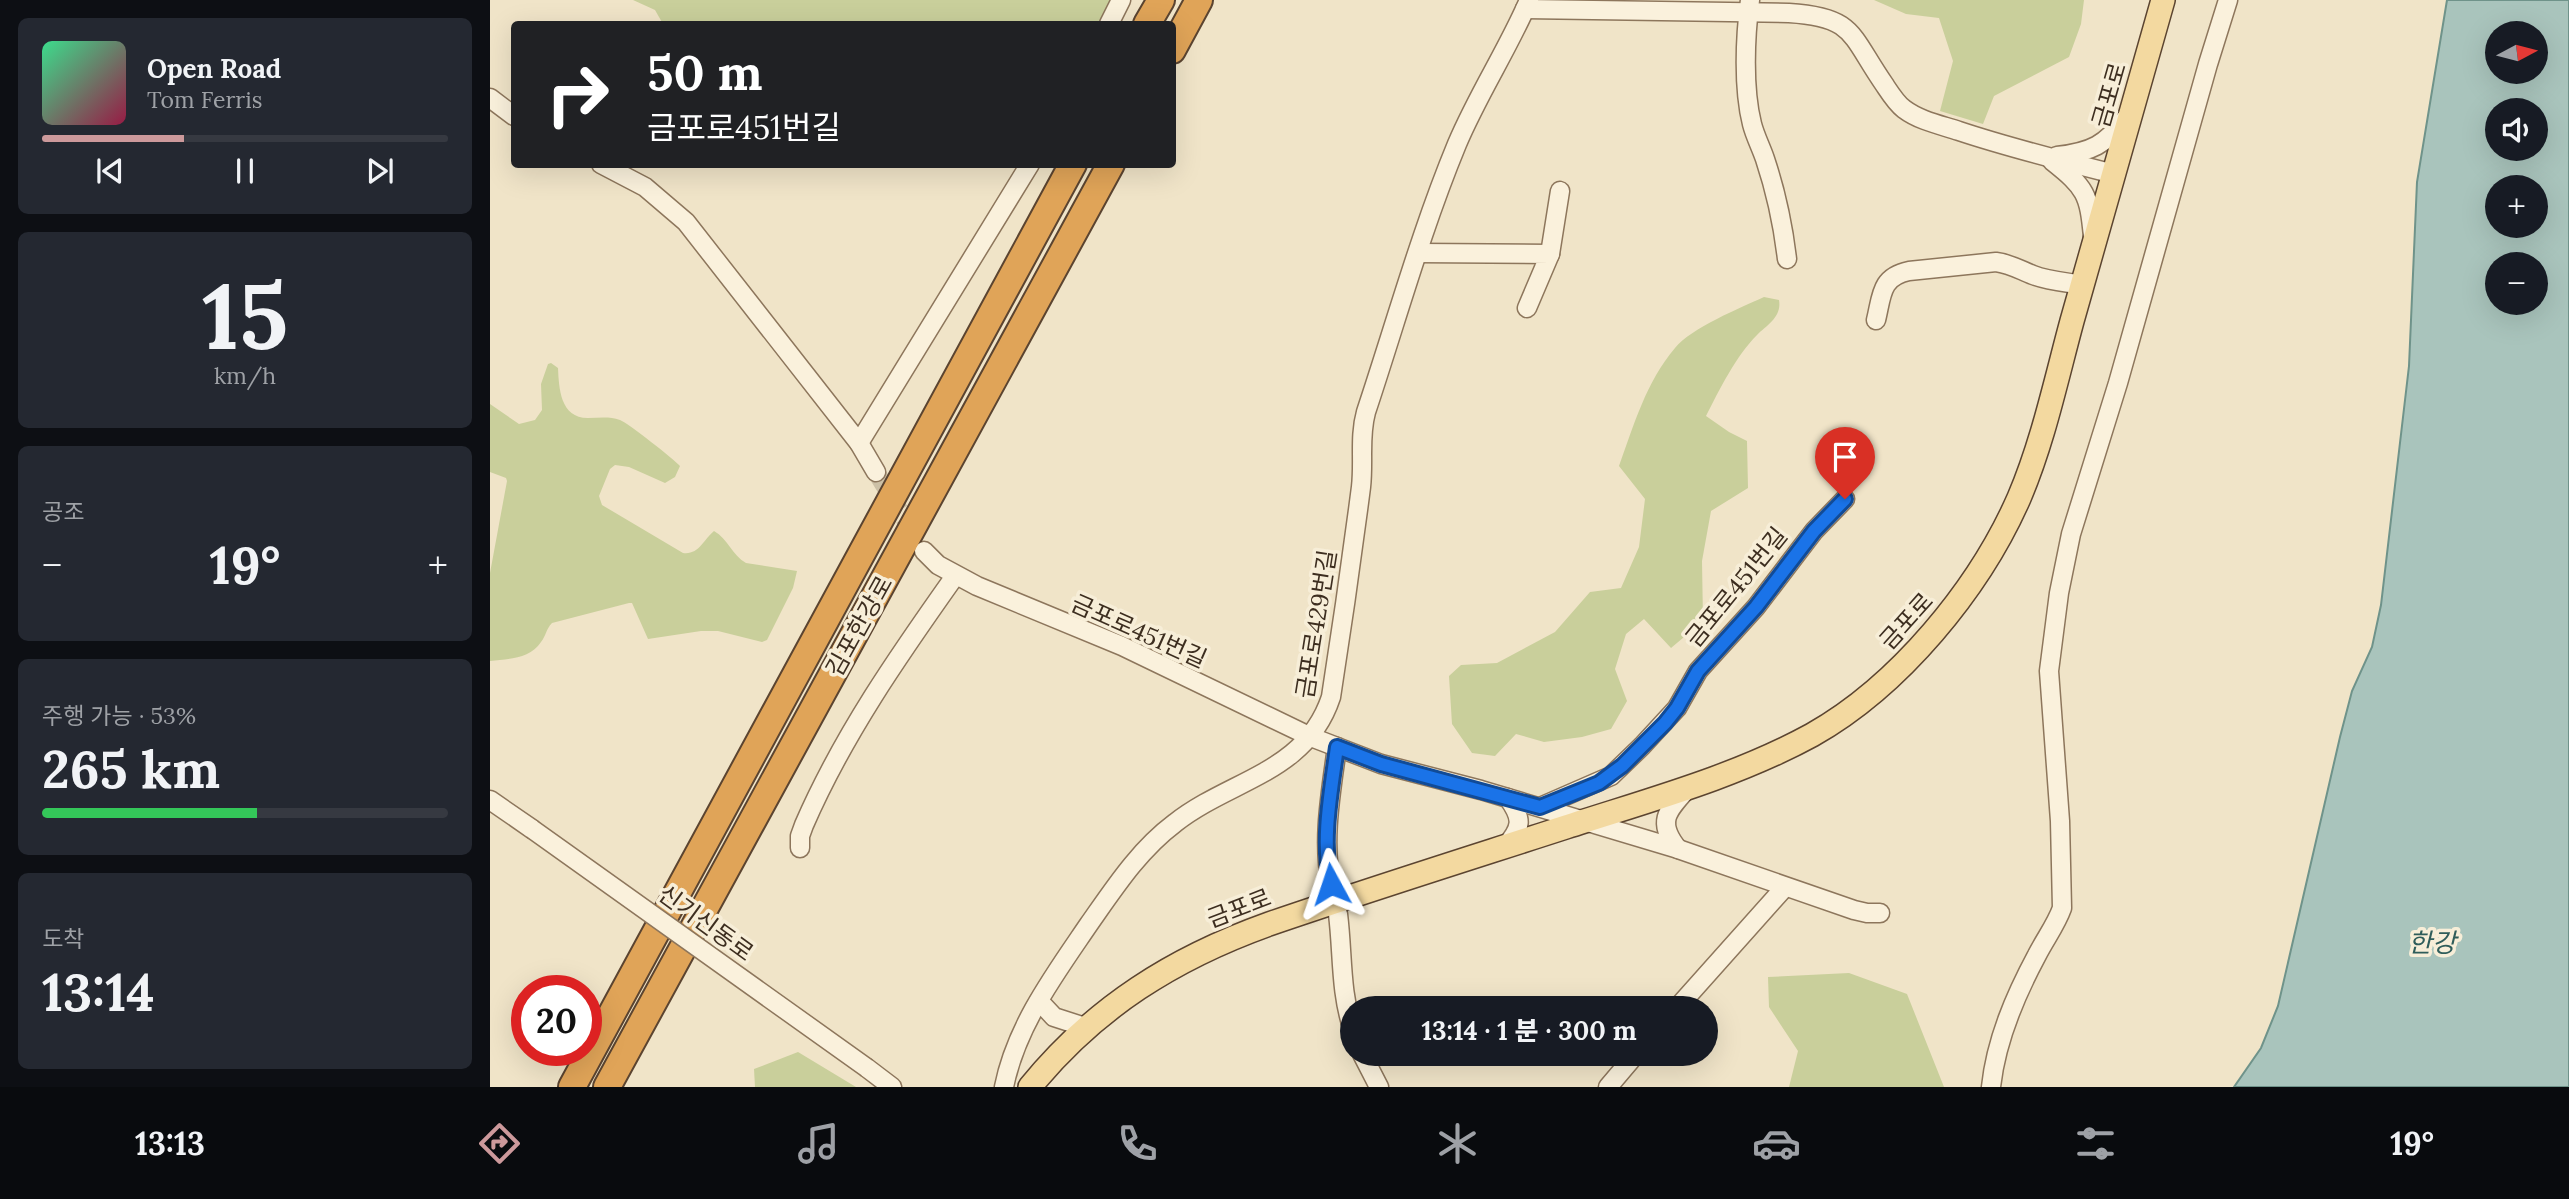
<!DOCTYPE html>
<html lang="ko">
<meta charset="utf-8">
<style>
:root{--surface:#171b24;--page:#242831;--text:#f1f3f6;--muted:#9ea1a6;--line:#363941;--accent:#cc999b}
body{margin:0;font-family:Lora,"Noto Sans KR",serif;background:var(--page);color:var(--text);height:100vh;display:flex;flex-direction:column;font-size:26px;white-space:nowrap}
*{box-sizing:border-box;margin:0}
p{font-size:23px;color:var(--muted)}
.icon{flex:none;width:38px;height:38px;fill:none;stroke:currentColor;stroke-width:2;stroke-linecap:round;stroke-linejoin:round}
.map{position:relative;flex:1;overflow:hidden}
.drawer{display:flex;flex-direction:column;gap:18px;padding:18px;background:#0d0f14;width:490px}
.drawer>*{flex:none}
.banner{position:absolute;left:21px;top:21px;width:665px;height:147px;border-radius:7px;box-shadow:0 7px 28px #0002;background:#202124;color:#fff;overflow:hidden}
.needle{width:46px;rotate:83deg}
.fabs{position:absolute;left:1995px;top:21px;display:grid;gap:14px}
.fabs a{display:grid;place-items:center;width:63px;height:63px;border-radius:50%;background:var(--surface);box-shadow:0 7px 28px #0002;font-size:35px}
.speed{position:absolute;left:21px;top:975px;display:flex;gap:14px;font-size:35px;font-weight:700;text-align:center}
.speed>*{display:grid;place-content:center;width:91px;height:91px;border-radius:50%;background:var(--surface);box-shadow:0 7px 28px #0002;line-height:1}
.speed .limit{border:10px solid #d22;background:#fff;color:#111}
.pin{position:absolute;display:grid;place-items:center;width:60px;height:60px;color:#fff;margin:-72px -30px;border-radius:50% 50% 50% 0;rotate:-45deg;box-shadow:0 0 7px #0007}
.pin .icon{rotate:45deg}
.me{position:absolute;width:77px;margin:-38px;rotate:355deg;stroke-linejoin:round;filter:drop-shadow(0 0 5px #0008)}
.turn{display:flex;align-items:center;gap:24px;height:147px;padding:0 21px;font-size:32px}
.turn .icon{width:91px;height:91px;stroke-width:2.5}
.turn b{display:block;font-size:49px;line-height:60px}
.big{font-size:52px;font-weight:800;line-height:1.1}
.drawer .card{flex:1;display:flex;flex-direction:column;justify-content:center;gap:10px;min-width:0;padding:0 24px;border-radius:10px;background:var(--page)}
.drawer .dial{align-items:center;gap:0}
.dial b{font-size:91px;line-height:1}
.song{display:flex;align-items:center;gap:21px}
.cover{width:84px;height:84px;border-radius:10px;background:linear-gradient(135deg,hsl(150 70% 55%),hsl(340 70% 35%))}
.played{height:7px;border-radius:4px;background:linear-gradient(90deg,var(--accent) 35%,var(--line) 35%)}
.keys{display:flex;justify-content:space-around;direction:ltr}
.heat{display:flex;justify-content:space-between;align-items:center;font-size:38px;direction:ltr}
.charge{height:10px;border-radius:5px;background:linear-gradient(90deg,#34c759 53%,var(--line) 0)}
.trip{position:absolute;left:850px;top:996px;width:378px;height:70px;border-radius:35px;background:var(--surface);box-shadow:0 7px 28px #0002;font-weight:800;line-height:70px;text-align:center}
.dock{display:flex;height:112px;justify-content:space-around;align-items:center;background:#090b0e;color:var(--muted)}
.dock .icon{width:49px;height:49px}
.dock .on{color:var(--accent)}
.dock b{font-size:32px;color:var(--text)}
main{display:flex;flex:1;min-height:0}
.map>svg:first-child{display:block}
.green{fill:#c9cf9b}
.water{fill:#a9c4bc;stroke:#6f938a;stroke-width:2;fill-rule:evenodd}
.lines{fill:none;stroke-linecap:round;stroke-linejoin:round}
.minor-tunnel{stroke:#ccc0a6;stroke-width:18;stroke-dasharray:18 9;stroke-linecap:butt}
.minor-casing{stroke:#8d765c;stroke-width:21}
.major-casing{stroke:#5b4430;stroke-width:26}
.highway-casing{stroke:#5b4430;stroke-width:30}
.minor{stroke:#faf1dc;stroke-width:18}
.major{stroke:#f3d9a0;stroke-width:23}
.highway{stroke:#e0a458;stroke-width:26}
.minor-bridge-casing{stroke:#8d765c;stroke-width:21;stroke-linecap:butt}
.minor-bridge{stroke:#faf1dc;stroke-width:18}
.route-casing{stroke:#114b97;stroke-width:18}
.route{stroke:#1a73e8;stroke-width:12}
.labels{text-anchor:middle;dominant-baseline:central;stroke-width:7;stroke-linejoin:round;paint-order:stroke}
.street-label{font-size:24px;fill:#3d2e20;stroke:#f7eed8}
.water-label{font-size:26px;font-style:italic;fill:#2f5d5a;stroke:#f7eed8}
</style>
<main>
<section class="drawer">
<div class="card">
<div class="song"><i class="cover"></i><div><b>Open Road</b><p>Tom Ferris</p></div></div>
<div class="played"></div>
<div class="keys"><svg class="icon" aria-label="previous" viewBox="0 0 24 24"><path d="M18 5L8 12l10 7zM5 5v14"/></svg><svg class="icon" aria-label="pause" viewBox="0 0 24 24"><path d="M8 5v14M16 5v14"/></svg><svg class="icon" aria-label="next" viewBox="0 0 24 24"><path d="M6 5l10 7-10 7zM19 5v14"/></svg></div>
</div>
<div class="card dial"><b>15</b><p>km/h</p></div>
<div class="card"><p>공조</p>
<div class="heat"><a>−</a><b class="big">19°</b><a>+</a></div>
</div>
<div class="card"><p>주행 가능 · 53%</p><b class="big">265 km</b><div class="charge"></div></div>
<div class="card"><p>도착</p><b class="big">13:14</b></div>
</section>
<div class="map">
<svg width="2079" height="1087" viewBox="0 0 2079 1087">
<rect width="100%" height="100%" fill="#f0e4c8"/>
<g class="green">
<path d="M143,0H625L613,24H173L165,10Z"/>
<path d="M1384,0H1594L1591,24L1579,57L1504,96L1493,124L1450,111L1463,61L1449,18L1416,14Z"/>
<path d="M1274,297L1289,300C1292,317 1277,325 1267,335C1246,356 1229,390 1216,416L1239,432L1257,441L1258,488L1221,511L1212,561L1213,621L1181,648L1154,619L1136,634L1125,669L1137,701L1121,729L1092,737L1054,742L1026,734L1005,756L982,753L962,724L959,676L971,665L1007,663L1065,632L1100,592L1131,588L1149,547L1155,499L1129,466C1144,425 1156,382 1185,348C1201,328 1250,308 1274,297Z"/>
<path d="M61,363L68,368C69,388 70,418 98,418C109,418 119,416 130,420C138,423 185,460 190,466L185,477L175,483L139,467L125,465L120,469L109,496L112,505L193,553C209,555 213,540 224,531C238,539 242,555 256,563L307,571L303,588L277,640L272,642L228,631H211L158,639L142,603H139L62,623C56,629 56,636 51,642C40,659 18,659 0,661V573L17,481L16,478L0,472V404L29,424L45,420L52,410L51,384L58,364Z"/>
<path d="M1359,973L1417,994L1454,1087H1299L1308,1051L1279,1007L1278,977Z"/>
<path d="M308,1052L366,1087H265L264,1069Z"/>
</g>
<path class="water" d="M1957,0H2079V1087H1744L1771,1048L1788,1006L1850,737L1862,691L1882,647L1891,605L1919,366L1927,182ZM2007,33H2046V72H2007ZM2007,110H2046V149H2007ZM2007,187H2046V226H2007ZM2007,264H2046V303H2007Z"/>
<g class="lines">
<path class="minor-tunnel" d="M386,472L425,536"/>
<defs>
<g id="minor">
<path d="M1260,0C1255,37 1253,88 1262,124C1265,136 1271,147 1275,159C1286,192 1293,225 1297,259"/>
<path d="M1035,9L1299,13C1365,17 1360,35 1394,84C1400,93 1406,103 1414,109C1430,121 1451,125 1469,131C1520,148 1572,161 1624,174"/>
<path d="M619,24L631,0"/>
<path d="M0,98L24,116"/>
<path d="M1567,156C1602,152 1615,145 1637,117"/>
<path d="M1562,161C1596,188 1599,194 1603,237"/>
<path d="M111,164L155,187L196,222L369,443L386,472"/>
<path d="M928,253L1060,254L1037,308"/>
<path d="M1060,254L1070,191"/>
<path d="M1386,320C1392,296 1390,277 1419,271L1506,262C1521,264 1530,270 1543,275C1558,281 1576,282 1593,285"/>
<path d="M369,443L540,164"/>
<path d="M434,551L448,565L487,586L632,646L821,737L891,764L991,790L1188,849L1364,910L1377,913H1390"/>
<path d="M0,800L42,829"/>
<path d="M1050,807L1121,776L1152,746L1187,708L1208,671L1266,607L1324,531L1355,499"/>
<path d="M1016,846C1032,827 1033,819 1018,798"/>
<path d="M310,848V836L314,825C353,735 409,655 465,576"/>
<path d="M1188,849C1166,822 1177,811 1198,788"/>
<path d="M841,884C832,840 841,792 847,747"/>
<path d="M848,914C853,954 850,991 863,1030"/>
<path d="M549,1001L564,1017L598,1028"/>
<path d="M1187,1008L1295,887"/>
<path d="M872,1054L889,1087"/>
<path d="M377,1068L402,1087"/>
<path d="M514,1087C526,1026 565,974 599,924C625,887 649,850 685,823C741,779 816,773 841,697C852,627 862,557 871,487C874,461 869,437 876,412C906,322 931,231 967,144C988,94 1018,49 1039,0"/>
<path d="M1118,1087L1146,1054"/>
<path d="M1501,1087C1506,1040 1525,996 1547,955C1555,939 1566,925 1572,908L1570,821L1559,671L1569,593L1581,534L1628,383L1718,64L1738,0"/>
</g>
<path id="major" d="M540,1087C605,1007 684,958 779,924C878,890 977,859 1076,827C1159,800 1245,777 1322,735C1409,686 1489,589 1529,498C1553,442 1566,380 1582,321C1612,214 1642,107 1673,0"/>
<g id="highway">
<path d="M657,24L671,0"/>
<path d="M682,50L709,0"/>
<path d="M82,1087L583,164"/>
<path d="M117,1087L621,164"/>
</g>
</defs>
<use href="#minor" class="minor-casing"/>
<use href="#major" class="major-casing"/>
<use href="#highway" class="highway-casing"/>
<use href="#minor" class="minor"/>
<use href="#major" class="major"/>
<use href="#highway" class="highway"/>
<defs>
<path id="minor-bridge" d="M42,829L377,1068"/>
</defs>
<use href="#minor-bridge" class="minor-bridge-casing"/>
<use href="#minor-bridge" class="minor-bridge"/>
</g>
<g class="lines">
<defs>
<path id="route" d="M841,884C831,840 841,792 847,747L891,764L1050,807L1109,783L1132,766L1175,723L1187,708L1208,671L1266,607L1324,531L1355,499"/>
</defs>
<use href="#route" class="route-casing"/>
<use href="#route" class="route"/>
</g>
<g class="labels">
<g class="street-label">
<text transform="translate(1619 95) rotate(-74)">금포로</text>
<text transform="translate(1246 587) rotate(-51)">금포로451번길</text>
<text transform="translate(1416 621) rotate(-48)">금포로</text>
<text transform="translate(826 624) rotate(-81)">금포로429번길</text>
<text transform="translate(369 626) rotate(-61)">김포한강로</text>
<text transform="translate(649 631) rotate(24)">금포로451번길</text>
<text transform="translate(749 908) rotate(-21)">금포로</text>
<text transform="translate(216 923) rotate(36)">신기신동로</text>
</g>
<g class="water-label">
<text x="1942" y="942">한강</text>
</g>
</g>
</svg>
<div class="fabs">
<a><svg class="needle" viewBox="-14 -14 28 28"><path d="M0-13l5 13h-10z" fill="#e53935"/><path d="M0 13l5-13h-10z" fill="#9ea1a6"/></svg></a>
<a><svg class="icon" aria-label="sound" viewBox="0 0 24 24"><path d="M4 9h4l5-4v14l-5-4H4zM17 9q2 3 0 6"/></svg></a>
<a>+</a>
<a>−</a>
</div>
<div class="speed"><div class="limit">20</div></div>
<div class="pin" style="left:1355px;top:499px;background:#d93025"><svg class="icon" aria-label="arrive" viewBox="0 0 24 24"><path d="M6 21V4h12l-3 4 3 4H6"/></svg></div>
<svg class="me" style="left:841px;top:884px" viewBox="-20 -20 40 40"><path d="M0-17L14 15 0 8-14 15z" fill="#1a73e8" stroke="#fff" stroke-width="4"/></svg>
<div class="trip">13:14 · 1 분 · 300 m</div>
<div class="banner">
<div class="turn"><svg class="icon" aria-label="right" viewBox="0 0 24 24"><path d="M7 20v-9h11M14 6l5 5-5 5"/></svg><div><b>50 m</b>금포로451번길</div></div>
</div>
</div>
</main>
<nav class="dock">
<b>13:13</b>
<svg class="icon on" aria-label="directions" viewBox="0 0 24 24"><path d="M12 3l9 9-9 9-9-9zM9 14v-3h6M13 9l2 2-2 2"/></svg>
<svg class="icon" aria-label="music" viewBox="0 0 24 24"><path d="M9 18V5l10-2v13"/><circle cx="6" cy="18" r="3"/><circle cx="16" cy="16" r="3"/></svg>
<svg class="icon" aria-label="phone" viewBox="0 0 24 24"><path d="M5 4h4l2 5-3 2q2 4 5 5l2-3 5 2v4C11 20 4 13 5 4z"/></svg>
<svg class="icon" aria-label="climate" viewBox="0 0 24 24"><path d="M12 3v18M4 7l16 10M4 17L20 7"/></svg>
<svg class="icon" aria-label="car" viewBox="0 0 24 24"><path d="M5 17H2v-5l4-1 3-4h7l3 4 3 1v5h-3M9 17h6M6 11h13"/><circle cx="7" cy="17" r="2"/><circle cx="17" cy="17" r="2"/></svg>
<svg class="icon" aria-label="filters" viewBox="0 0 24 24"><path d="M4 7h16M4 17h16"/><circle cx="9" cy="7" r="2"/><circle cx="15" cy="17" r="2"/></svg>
<b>19°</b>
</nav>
